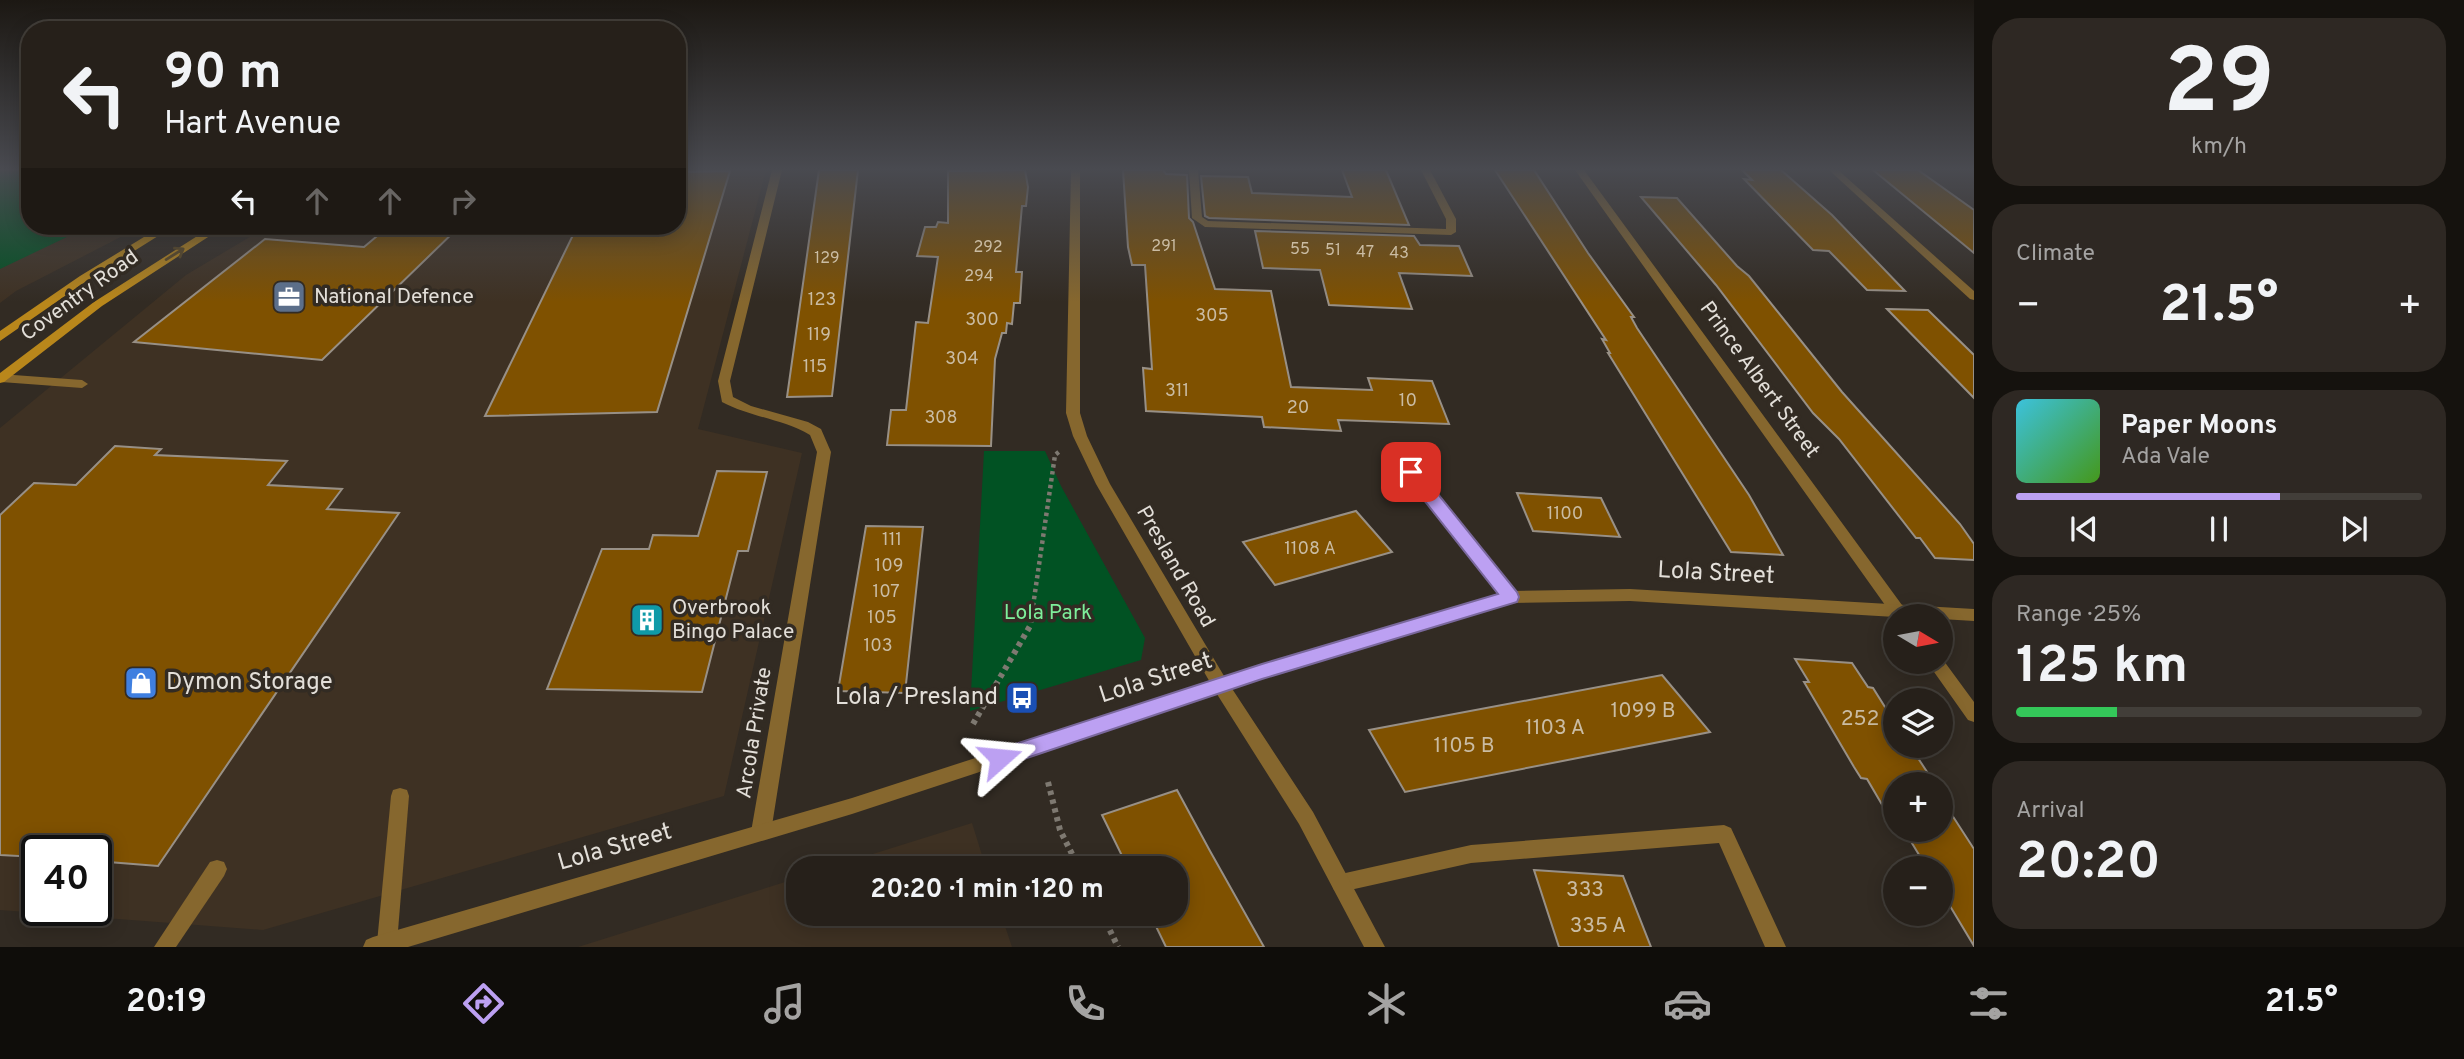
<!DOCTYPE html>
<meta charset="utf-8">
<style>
:root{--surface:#26201a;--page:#2e2823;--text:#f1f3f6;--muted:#a4a3a2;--line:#423e39;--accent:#bca0f2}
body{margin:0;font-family:Overpass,sans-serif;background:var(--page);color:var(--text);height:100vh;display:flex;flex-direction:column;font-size:26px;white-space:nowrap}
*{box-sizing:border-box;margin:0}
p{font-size:23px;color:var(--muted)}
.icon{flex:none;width:38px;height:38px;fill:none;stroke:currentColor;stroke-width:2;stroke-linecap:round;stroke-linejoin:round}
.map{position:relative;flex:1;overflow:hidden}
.panel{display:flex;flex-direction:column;gap:18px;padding:18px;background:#15120e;width:490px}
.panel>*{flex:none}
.guide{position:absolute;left:21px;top:21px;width:665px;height:214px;border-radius:28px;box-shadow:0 4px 18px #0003,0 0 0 2px var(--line);background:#26201a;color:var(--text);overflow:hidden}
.needle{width:46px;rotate:100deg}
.buttons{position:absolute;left:1883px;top:604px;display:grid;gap:14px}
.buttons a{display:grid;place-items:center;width:70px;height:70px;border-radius:50%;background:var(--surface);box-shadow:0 4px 18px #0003,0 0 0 2px var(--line);font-size:35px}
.speed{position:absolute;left:21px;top:835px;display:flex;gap:14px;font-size:35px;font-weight:700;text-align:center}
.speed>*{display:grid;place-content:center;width:91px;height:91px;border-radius:50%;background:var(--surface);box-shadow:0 4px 18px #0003,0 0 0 2px var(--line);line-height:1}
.speed .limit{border:4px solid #111;border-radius:10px;background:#fff;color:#111}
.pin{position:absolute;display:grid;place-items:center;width:60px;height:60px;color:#fff;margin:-30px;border-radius:14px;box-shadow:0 4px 10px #0006}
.me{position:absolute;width:77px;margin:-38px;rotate:72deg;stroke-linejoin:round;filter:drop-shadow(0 0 5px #0008)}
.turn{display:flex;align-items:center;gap:24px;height:147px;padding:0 28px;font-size:32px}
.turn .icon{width:91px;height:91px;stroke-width:2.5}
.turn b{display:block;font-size:49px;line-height:60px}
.lanes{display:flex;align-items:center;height:66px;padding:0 28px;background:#0003;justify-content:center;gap:35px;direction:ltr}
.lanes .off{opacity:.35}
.big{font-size:52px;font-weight:700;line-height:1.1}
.panel .widget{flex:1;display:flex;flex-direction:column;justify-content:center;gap:10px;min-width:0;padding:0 24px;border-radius:28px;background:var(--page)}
.panel .dial{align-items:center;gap:0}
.dial b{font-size:91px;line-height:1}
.song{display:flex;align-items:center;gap:21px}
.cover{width:84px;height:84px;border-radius:10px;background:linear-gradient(135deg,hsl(190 70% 55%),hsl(100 70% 35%))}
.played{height:7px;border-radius:4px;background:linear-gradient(90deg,var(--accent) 65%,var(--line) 65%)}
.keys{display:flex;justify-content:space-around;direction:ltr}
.heat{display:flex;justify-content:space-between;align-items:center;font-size:38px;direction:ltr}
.charge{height:10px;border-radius:5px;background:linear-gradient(90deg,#34c759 25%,var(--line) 0)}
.trip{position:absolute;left:786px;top:856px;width:402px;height:70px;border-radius:28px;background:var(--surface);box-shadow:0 4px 18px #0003,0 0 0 2px var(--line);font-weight:700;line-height:70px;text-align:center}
.menu{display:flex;height:112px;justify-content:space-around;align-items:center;background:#0f0d0a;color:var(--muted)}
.menu .icon{width:49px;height:49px}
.menu .on{color:var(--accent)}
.menu b{font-size:32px;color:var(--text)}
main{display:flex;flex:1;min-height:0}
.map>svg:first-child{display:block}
.commercial{fill:#3e3123;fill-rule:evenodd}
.green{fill:#015223}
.building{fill:#7f5100;stroke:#989086;stroke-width:2}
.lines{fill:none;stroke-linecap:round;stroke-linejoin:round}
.path-far1{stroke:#7e7971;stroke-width:4.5;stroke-dasharray:3.5 3.5;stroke-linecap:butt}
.path{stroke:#7e7971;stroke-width:6;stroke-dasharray:4.5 4.5;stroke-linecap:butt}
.service{fill:#86672e;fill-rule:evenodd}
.minor{fill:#86672e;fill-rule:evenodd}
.tertiary{fill:#86672e;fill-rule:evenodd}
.secondary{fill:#b9871b;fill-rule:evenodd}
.oneway{stroke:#5a4721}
.route{fill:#bca0f2;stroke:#7a689d;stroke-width:2}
.labels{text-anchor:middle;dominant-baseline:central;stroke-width:7;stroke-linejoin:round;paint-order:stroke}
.far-number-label{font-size:16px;fill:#cabca3}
.number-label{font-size:18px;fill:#cabca3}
.street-label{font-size:21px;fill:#e3dfd9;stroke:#322b23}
.poi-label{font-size:21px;fill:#e3dfd9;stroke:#322b23;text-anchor:start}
.park-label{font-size:21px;fill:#7ef09b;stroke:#322b23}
.near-number-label{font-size:21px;fill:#cabca3}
.near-street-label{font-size:24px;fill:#e3dfd9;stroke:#322b23}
.near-poi-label{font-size:24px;fill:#e3dfd9;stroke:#322b23;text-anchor:start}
</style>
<main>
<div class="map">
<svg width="1974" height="947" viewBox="0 0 1974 947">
<rect width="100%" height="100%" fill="#322b23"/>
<g class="commercial">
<path d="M0,170H30V226H142L16,291L0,303Z"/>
<path d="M677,170H766L698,429L802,453L724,796L263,930L0,910V428L186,275L268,226H677ZM37,850H96V910H37Z"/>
<path d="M972,823L986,868H828Z"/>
<path d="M798,878V914H1001L1012,947H578Z"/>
</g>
<g class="green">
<path d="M0,170H30V226H90L0,269Z"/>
<path d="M984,451H1045L1061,486L1145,638L1141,660L970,711Z"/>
</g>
<g class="building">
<path d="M819,170H858L832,396L787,397Z"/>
<path d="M1025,170L1028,187L1026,206H1022L1016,272H1022L1020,303H1014L1012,324L1007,323L1006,333H1002L995,359L991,446L887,445L891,410H906L916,322L928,323L938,257L917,256L925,227H936L938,222L948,223V171Z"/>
<path d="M1123,170H1163L1166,174L1187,175L1189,218L1193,222L1215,289L1271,291L1291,387L1372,390L1368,378L1432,381L1449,424L1338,420L1341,431L1264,427L1262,417L1146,411L1143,368L1152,369L1145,265H1132L1128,247Z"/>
<path d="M1342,170H1386L1409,225L1209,218L1205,216L1201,176L1248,177L1252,193L1352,197Z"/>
<path d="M1495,170H1534L1588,253L1634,317H1631L1637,328L1749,495L1783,555L1731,552L1608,353H1610L1602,339L1606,340Z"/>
<path d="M1742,170H1781L1832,215L1905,291L1867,290L1829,251L1813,250L1744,179L1752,180Z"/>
<path d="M1873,170H1918L1974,210V253Z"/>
<path d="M730,171L657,412L485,416L574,233L644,232L647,226H677V172Z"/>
<path d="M1641,197L1677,198L1737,266L1749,276L1842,392L1960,524L1974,544V560L1935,558L1920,538H1916L1839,439L1813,413L1716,285Z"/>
<path d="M389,226H460L322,360L134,342L265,239L364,247Z"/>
<path d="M1255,231L1414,236L1420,245L1459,246L1472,276L1399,273L1412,309L1329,305L1320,270L1263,268Z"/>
<path d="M1887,309L1928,310L1974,355V398Z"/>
<path d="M115,446L161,449L155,455L287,461L268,485L342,489L327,509L399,513L158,866L96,861V850H37V857L0,855V515L34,483L76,485Z"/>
<path d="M717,471L767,472L748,551H738L702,692L547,689L602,549H649L653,535L698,536Z"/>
<path d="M1517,493L1601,498L1620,537L1533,531Z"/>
<path d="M1356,511L1392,552L1275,585L1243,542Z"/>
<path d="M866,526L923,527L905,693L838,691Z"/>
<path d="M1795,659L1852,663L1868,687L1873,688L1895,723V746H1910L1935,784H1895V815L1891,808H1884L1867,779L1861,778L1854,767L1804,682H1809Z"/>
<path d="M1662,675L1710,732L1405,792L1369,730Z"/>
<path d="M1177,790L1210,851L1264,947H1166L1150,914H1176V868H1128L1102,815Z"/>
<path d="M1941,798L1974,849V946L1947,901H1941V868H1927L1904,830H1941Z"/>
<path d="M1534,870L1623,876L1651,947H1559Z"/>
</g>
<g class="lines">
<path class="path-far1" d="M1031,620L1055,455L1060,451"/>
<g class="path">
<path d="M973,724L1030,626L1031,618"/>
<path d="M1048,782L1060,830L1079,868"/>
<path d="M1102,914L1118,947"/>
</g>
<g class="service">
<path d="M0,374L82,380L88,384L82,388L1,382Z"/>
<path d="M400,788L407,790L409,796L397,943L396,947H378L377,943L391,796L393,790Z"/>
<path d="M1724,825L1731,828L1786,947H1765L1719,843L1471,863L1341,892L1334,890L1331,883L1334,876L1341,874L1471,845Z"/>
<path d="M217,860L224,862L227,869L224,876L176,947H154L210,862Z"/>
</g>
<g class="minor">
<path d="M772,170H782L730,381L733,397L751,406L808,422L821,429L831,452L771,832L768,838L761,841L754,838L751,832L817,452L810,435C783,419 750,417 722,402L718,381Z"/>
<path d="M1071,170H1080V413L1087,436L1110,484L1227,681L1313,812L1385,947H1364L1299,824L1215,691L1096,484L1073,436L1066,413Z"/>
<path d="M1189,170H1198L1202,217L1208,221L1446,229V219L1421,170H1430L1456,219V232L1451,235L1205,227L1192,218Z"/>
<path d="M1575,170H1584L1910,616H1895V619Z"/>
<path d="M1829,170H1838L1974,291V300L1970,299Z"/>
<path d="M1411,467L1416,469L1516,593L1518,597L1516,601H1504L1406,475L1404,472Z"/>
<path d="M1941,657L1974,702V722L1968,720L1927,662H1941Z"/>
</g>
<path class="tertiary" d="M1630,589L1974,609V621L1941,619V616L1895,617L1630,601L1510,603L1262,679L852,814L408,947H363L366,940L373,937L852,798L1262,665L1510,591Z"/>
<g class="secondary">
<path d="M162,226H174L88,280L0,341V331L80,276Z"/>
<path d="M213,226H225L102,306L4,382L0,383V373L94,302Z"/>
</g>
</g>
<defs><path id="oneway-shaft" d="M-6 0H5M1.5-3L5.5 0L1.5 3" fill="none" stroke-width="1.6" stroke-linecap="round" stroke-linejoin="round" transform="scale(1.75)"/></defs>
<use class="oneway" href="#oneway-shaft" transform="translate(175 254) rotate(-32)"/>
<linearGradient id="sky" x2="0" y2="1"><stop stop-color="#1c1813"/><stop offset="0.56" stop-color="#494a50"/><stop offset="1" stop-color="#494a50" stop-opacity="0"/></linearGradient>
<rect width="1974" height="302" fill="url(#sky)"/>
<path class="route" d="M1411,466L1417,468L1517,592L1519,597L1517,602L1262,679L1000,767L993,764L990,758L993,751L1000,749L1262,664L1498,594L1405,476L1403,472Z"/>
<defs>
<symbol id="office-square" viewBox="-11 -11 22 22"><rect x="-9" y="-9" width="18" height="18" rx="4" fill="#5c6f8a" stroke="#322b23"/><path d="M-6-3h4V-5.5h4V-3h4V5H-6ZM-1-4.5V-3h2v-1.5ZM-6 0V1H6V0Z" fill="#fff"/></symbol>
<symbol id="building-square" viewBox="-11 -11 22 22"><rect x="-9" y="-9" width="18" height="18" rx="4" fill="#0f9aa8" stroke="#322b23"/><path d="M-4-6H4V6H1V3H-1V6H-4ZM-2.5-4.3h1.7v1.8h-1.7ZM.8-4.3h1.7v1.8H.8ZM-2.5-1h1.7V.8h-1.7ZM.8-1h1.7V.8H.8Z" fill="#fff"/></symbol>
<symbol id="shop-square" viewBox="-11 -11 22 22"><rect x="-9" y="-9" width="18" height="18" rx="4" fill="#3f7fe0" stroke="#322b23"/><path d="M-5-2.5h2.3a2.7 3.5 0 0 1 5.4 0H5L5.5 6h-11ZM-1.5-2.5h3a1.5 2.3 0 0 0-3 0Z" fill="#fff"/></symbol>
<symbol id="bus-square" viewBox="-11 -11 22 22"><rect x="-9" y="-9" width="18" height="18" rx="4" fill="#1a4fb4" stroke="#322b23"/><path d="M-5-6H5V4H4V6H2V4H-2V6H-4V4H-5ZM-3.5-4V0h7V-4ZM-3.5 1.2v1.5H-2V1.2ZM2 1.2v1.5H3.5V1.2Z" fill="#fff"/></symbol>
</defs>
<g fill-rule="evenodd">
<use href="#office-square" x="270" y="278" width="38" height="38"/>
<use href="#building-square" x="628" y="601" width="38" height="38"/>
<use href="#shop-square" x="122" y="664" width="38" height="38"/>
<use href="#bus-square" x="1003" y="679" width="38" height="38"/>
</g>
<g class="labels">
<g class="far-number-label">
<text x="1164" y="247">291</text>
<text x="988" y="248">292</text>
<text x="1300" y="250">55</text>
<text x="1333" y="251">51</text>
<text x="1365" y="253">47</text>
<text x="1399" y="254">43</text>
<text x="827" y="259">129</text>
<text x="979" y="277">294</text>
</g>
<g class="number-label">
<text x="822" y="300">123</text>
<text x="1212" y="316">305</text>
<text x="982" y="320">300</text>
<text x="819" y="335">119</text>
<text x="962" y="359">304</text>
<text x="815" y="367">115</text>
<text x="1177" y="391">311</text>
<text x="1408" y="401">10</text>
<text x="1298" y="408">20</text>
<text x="941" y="418">308</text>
<text x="1565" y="514">1100</text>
<text x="892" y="540">111</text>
<text x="1310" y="549">1108 A</text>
<text x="889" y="566">109</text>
<text x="886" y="592">107</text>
<text x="882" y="618">105</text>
<text x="878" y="646">103</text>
</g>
<g class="street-label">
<text transform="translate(80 296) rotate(-36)">Coventry Road</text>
<text transform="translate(1759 380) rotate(54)">Prince Albert Street</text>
<text transform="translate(1175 567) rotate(60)">Presland Road</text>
<text transform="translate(755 733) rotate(-81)">Arcola Private</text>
</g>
<g class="poi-label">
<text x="314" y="297">National Defence</text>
<text x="672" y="608">Overbrook<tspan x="672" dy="24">Bingo Palace</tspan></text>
</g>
<g class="park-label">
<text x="1048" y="613">Lola Park</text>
</g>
<g class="near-number-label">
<text x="1643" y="711">1099 B</text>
<text x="1860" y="719">252</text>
<text x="1555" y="728">1103 A</text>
<text x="1464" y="746">1105 B</text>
<text x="1585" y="890">333</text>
<text x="1598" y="926">335 A</text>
</g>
<g class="near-street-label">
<text transform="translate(1716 574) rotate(3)">Lola Street</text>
<text transform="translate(1156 679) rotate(-18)">Lola Street</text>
<text transform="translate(615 848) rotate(-16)">Lola Street</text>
</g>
<g class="near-poi-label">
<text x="166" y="683">Dymon Storage</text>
<text x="998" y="698" text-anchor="end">Lola / Presland</text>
</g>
</g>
</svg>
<div class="buttons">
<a><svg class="needle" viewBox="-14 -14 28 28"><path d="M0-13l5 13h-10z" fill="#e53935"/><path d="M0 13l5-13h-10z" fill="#a4a3a2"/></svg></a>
<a><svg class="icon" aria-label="layers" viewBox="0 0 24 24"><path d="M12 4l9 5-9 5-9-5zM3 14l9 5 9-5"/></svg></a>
<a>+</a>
<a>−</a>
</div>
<div class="speed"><div class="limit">40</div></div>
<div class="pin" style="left:1411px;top:472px;background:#d93025"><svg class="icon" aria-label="arrive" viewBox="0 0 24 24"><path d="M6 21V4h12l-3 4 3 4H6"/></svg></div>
<svg class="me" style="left:1000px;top:758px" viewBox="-20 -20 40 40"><path d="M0-17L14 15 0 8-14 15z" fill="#bca0f2" stroke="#fff" stroke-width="4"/></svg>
<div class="trip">20:20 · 1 min · 120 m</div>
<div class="guide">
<div class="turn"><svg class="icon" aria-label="left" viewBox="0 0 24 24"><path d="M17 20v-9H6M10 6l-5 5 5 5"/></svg><div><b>90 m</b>Hart Avenue</div></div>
<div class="lanes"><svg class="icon" aria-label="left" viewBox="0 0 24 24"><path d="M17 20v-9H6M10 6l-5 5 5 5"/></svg><svg class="icon off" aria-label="ahead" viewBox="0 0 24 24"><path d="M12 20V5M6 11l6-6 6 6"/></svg><svg class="icon off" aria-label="ahead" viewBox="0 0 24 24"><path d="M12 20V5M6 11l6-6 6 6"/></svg><svg class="icon off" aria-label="right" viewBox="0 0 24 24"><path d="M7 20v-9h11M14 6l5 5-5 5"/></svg></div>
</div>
</div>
<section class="panel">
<div class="widget dial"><b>29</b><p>km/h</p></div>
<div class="widget"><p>Climate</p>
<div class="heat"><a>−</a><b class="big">21.5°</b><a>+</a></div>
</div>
<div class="widget">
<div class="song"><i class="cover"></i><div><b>Paper Moons</b><p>Ada Vale</p></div></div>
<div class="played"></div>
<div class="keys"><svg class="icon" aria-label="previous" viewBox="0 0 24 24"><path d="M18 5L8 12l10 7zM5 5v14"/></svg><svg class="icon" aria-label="pause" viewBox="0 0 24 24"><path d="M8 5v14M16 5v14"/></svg><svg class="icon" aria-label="next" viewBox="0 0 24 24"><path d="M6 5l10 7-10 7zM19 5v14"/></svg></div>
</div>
<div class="widget"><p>Range · 25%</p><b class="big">125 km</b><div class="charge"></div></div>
<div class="widget"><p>Arrival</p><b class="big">20:20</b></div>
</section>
</main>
<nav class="menu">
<b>20:19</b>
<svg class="icon on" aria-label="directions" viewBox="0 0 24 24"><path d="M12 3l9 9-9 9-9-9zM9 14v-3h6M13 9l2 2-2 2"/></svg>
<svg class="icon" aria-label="music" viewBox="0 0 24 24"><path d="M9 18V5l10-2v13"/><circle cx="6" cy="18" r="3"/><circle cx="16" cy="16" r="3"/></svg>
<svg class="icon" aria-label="phone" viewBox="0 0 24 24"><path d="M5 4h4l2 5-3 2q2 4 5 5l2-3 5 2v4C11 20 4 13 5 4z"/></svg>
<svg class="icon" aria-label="climate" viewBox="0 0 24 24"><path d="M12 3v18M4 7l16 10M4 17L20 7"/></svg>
<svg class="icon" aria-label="car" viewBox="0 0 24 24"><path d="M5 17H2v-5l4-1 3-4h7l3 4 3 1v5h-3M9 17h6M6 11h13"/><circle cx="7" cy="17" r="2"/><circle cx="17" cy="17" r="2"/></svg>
<svg class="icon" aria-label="filters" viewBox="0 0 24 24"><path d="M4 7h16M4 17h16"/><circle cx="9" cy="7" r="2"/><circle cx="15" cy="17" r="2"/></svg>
<b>21.5°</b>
</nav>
